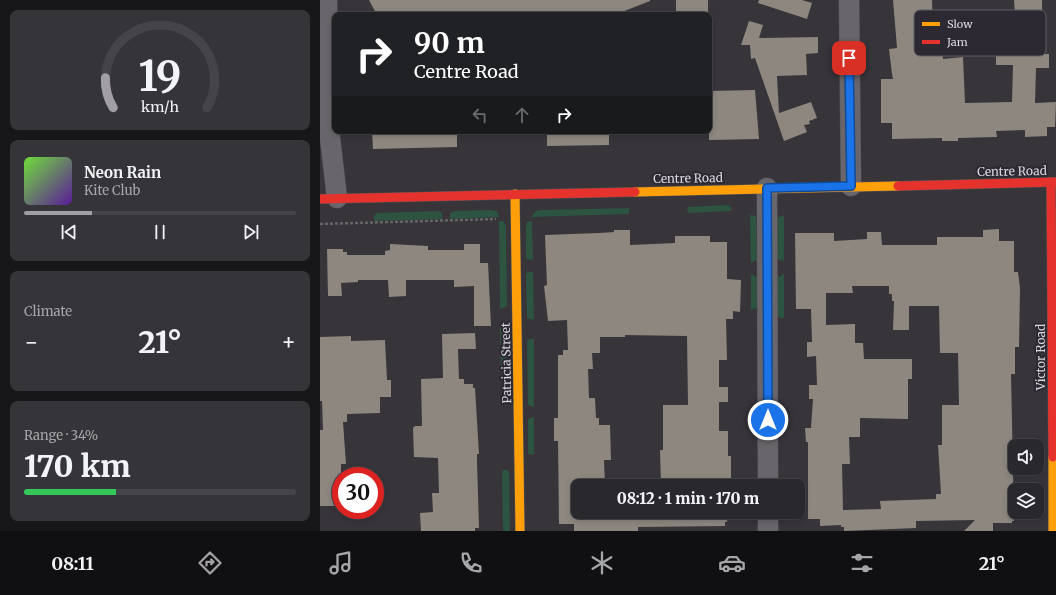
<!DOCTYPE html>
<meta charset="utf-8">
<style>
:root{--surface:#29282c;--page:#353438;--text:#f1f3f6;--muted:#a5a6a9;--line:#454448;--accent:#a19ea4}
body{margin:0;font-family:Merriweather,serif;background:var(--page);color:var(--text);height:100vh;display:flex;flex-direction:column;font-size:15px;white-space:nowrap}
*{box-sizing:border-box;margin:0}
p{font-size:13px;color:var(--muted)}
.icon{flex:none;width:22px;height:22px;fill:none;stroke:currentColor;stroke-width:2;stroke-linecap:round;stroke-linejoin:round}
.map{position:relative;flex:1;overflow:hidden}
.details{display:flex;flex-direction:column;gap:10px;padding:10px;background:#171618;width:320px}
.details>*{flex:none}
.banner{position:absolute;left:12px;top:12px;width:380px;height:122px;border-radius:8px;box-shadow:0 2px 6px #0003,0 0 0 1px var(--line);background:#202124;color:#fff;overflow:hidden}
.buttons{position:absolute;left:688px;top:439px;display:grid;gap:8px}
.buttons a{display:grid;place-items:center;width:36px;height:36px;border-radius:8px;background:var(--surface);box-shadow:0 2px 6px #0003,0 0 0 1px var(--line);font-size:20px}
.speed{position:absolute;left:12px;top:467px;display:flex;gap:8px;font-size:20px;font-weight:700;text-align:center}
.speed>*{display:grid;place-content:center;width:52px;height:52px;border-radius:50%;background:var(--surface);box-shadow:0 2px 6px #0003,0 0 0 1px var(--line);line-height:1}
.speed .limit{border:6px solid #d22;background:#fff;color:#111}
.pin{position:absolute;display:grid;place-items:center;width:34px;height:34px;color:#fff;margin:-17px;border-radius:8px;box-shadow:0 2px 6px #0006}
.me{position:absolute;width:44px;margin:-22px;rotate:0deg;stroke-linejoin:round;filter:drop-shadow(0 0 3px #0008)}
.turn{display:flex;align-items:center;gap:14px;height:84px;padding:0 16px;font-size:18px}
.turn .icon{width:52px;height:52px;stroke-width:2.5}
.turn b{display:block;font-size:28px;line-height:34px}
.lanes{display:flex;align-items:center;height:38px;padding:0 16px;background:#0003;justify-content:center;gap:20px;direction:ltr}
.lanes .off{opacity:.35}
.big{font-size:30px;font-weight:800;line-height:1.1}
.details .widget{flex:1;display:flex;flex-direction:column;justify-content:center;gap:6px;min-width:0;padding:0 14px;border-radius:8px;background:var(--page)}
.details .dial{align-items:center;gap:0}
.dial svg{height:104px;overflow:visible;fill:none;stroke:var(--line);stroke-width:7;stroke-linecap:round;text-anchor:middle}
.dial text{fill:var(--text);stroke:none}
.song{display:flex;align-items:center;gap:12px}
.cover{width:48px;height:48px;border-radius:6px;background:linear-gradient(135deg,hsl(100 70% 55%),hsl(270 70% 35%))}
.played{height:4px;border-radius:2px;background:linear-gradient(90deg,var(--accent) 25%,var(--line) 25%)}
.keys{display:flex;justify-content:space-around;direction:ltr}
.heat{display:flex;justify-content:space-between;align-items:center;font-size:22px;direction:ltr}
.charge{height:6px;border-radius:3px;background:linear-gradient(90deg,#34c759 34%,var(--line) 0)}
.trip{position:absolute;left:251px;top:479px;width:234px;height:40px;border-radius:8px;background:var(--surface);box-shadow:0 2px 6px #0003,0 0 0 1px var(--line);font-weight:800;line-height:40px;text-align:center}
.tabs{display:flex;height:64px;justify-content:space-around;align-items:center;background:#101012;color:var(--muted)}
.tabs .icon{width:28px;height:28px}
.tabs .selected{color:var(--accent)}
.tabs b{font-size:18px;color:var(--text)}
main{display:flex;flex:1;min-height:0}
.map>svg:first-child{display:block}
.green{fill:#2d5341}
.building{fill:#8d8780;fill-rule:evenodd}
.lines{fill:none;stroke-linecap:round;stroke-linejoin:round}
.street-casing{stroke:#545256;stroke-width:21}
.slow-casing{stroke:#545256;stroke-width:10}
.jam-casing{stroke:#545256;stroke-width:10}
.path{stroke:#656467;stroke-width:2.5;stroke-dasharray:3 2;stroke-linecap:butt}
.street{stroke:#68666a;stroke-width:20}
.slow{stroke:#ff9f0a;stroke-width:9}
.jam{stroke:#e5322d;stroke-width:9}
.route-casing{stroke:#114b97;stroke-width:10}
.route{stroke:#1a73e8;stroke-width:7}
.labels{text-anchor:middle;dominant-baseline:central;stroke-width:4;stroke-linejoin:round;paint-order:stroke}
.street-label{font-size:12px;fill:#dad7dd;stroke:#2d2932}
.key{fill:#2d2932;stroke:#615d65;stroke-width:1}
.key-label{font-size:11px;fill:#dad7dd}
</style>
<main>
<section class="details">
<div class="widget dial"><svg viewBox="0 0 100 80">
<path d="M14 69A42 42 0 1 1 86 69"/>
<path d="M14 69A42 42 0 0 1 8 46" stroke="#a19ea4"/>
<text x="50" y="56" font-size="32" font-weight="700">19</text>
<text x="50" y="72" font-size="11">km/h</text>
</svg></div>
<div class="widget">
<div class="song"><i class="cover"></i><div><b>Neon Rain</b><p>Kite Club</p></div></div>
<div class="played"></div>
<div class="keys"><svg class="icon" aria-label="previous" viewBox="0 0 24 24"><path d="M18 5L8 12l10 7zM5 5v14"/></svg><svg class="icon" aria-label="pause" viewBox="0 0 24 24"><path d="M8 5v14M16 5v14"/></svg><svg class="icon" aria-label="next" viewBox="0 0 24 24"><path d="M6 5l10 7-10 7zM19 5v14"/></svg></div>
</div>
<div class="widget"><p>Climate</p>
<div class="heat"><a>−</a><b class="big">21°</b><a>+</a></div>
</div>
<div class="widget"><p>Range · 34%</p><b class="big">170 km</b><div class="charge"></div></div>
</section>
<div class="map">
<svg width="736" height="531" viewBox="0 0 736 531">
<rect width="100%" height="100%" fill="#37353a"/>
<g class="green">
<path d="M408,205L411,207V211L368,213L367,207Z"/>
<path d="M309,208V214L211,217L216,211L221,210Z"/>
<path d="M170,210L177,211L179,217L130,219V213L135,211Z"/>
<path d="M118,211L122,213V219L54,221V216L57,213Z"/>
<path d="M430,215L436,216L437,260L431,263Z"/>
<path d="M464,215V261L457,259V218Z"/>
<path d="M179,221H183L186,225L187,306L180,309Z"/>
<path d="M212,221L213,260L206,259V226L207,222Z"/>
<path d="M208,272H213L214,320L207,318L206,274Z"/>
<path d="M431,274L437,277V308L431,310Z"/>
<path d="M464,274V318H460L457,315L458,277Z"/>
<path d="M185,324L187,327L188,365L181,367L180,325Z"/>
<path d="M209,339H214V407L208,405L207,341Z"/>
<path d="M214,417V455L208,454V419Z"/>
<path d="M182,470H187L189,472L190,531H183Z"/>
</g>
<g class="building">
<path d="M49,0H330V1L294,15H57Z"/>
<rect x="356" y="0" width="32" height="15"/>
<path d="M439,0H482L492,3L487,19L438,3Z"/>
<path d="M573,0H612L613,32H621L623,59L643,57L645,103L692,102L693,65H676V29L681,28V13H695L694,0H722L723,54H729V68H716L715,103L736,102L735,127H727V136L705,137V130L676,131L677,137L638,138V141H622V138L572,139V123H561V79H573L572,74H574H572L569,49L577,48Z"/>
<path d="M429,21L443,25L439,38L498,37V53L486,54L487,75L457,76L459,113L491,102L497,118L489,121L490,124L484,125L487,132L464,141L435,58L431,59L430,45H421Z"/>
<path d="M435,90L439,139L389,140V91Z"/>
<path d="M52,131H137V147L53,149Z"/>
<path d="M227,131H289V145L227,146Z"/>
<path d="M679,229V241H694V272H698L700,288L699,347H695V374H691L694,521H692V523H673V531H644L655,520L596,521V528L524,531V527H521V525L500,526V519H488V442H486L485,428H491L493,399H489V385H497L496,356L487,357V342H492L491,309H476L475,233H514V241L547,239V232H561L562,245H617V237H663V230ZM532,286H569V294H572V301H574L573,330H589V306H619L620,353H638L639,405H622V445H618L621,494H616V499L560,501L561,509L523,510L522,464H530L529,437H540V418L588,419V379H592V359H544L543,343H535V324L506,325V293H533Z"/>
<path d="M294,230H310V245L355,243V236H390V242H407V279L421,280L420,312L413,311V319H406L407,360H399V387H408V402H399V431H408V456H411V479H407V486H341L340,450H343V405H368L367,336L305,335V337H280V353H272L273,369H268L269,398H275L276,418H279V425H290L291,460H284L285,486H258V512H408L407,522H405V526L318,527V531H254V524H239L238,441H234V418H238V355H243V350H248L247,320L228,321L224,286L227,285L225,235L279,233L294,232Z"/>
<path d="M70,244L108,246V250H144V244H160V263H168L171,326H154V286L134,287V280H86V296L69,297L68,280H38V282L21,283L22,296H8L7,249H23V252H27V255H65V251L70,250Z"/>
<path d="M155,333L156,349H138L139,379H144V384H153V388H155L159,454H157V462L159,528H155V531H101L100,513L113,512L112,493H119L118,458L94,457L93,428L95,426H102L101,379L123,378L122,334Z"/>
<path d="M31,336V341L65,340L67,380H71V397H60V413L27,414V422H23L26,464H21V506H0V430H3L2,401H0V337Z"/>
</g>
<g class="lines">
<defs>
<g id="street">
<path d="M7,0L9,129L17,198"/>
<path d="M529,0L531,186"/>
<path d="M447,188L448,486"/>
<path d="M448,512V531"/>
</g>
<g id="slow">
<path d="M315,192L578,186"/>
<path d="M195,194L200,531"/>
<path d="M733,457V531"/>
</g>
<g id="jam">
<path d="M731,182L733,457"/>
<path d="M578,186L736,182"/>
<path d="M0,199L315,192"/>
</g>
</defs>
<use href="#street" class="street-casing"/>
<use href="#slow" class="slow-casing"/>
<use href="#jam" class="jam-casing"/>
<path class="path" d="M0,224L176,219"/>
<use href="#street" class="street"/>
<use href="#slow" class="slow"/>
<use href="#jam" class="jam"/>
</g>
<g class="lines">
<defs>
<path id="route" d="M448,420L447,188L531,186L529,58"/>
</defs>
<use href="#route" class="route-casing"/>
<use href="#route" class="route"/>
</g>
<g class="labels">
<g class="street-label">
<text transform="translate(692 171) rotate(-1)">Centre Road</text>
<text transform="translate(368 178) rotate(-1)">Centre Road</text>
<text transform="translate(720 357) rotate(-90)">Victor Road</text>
<text transform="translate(186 363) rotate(-91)">Patricia Street</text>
</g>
</g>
<rect x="594" y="10" width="132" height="46" rx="6" class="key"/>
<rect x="602" y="22" width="18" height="4" fill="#ff9f0a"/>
<rect x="602" y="40" width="18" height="4" fill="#e5322d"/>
<g class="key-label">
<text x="627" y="28">Slow</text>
<text x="627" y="46">Jam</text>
</g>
</svg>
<div class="buttons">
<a><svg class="icon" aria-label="sound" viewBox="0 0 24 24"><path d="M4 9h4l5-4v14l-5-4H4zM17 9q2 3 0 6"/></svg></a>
<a><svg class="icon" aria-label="layers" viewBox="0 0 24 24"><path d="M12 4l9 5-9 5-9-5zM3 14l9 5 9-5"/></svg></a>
</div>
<div class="speed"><div class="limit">30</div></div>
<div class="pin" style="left:529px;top:58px;background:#d93025"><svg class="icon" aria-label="arrive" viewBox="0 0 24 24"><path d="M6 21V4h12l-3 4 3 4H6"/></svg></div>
<svg class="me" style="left:448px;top:420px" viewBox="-20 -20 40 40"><circle r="17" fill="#1a73e8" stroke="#fff" stroke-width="3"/><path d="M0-11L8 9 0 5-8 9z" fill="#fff"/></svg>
<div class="trip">08:12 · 1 min · 170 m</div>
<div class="banner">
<div class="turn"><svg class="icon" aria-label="right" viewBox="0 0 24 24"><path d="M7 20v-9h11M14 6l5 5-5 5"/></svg><div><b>90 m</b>Centre Road</div></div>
<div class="lanes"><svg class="icon off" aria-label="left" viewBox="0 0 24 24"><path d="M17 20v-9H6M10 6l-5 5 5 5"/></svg><svg class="icon off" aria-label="ahead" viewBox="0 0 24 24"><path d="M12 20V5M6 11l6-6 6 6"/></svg><svg class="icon" aria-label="right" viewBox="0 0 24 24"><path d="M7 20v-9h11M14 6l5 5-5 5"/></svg></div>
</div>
</div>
</main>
<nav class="tabs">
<b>08:11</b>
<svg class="icon selected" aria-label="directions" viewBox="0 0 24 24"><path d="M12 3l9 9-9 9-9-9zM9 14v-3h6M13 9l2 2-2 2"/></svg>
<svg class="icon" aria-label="music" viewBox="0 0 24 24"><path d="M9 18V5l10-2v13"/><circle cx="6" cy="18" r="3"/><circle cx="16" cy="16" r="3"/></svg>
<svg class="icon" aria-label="phone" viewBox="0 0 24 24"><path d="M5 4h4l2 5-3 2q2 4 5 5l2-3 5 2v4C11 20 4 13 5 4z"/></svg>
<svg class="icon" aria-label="climate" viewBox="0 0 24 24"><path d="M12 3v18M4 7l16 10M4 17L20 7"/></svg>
<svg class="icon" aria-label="car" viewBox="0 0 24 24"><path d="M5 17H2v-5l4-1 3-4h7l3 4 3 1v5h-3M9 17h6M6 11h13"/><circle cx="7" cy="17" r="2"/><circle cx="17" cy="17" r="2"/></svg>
<svg class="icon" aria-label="filters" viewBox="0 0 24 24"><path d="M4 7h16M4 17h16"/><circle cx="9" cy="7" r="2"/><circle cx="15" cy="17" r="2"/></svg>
<b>21°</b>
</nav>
